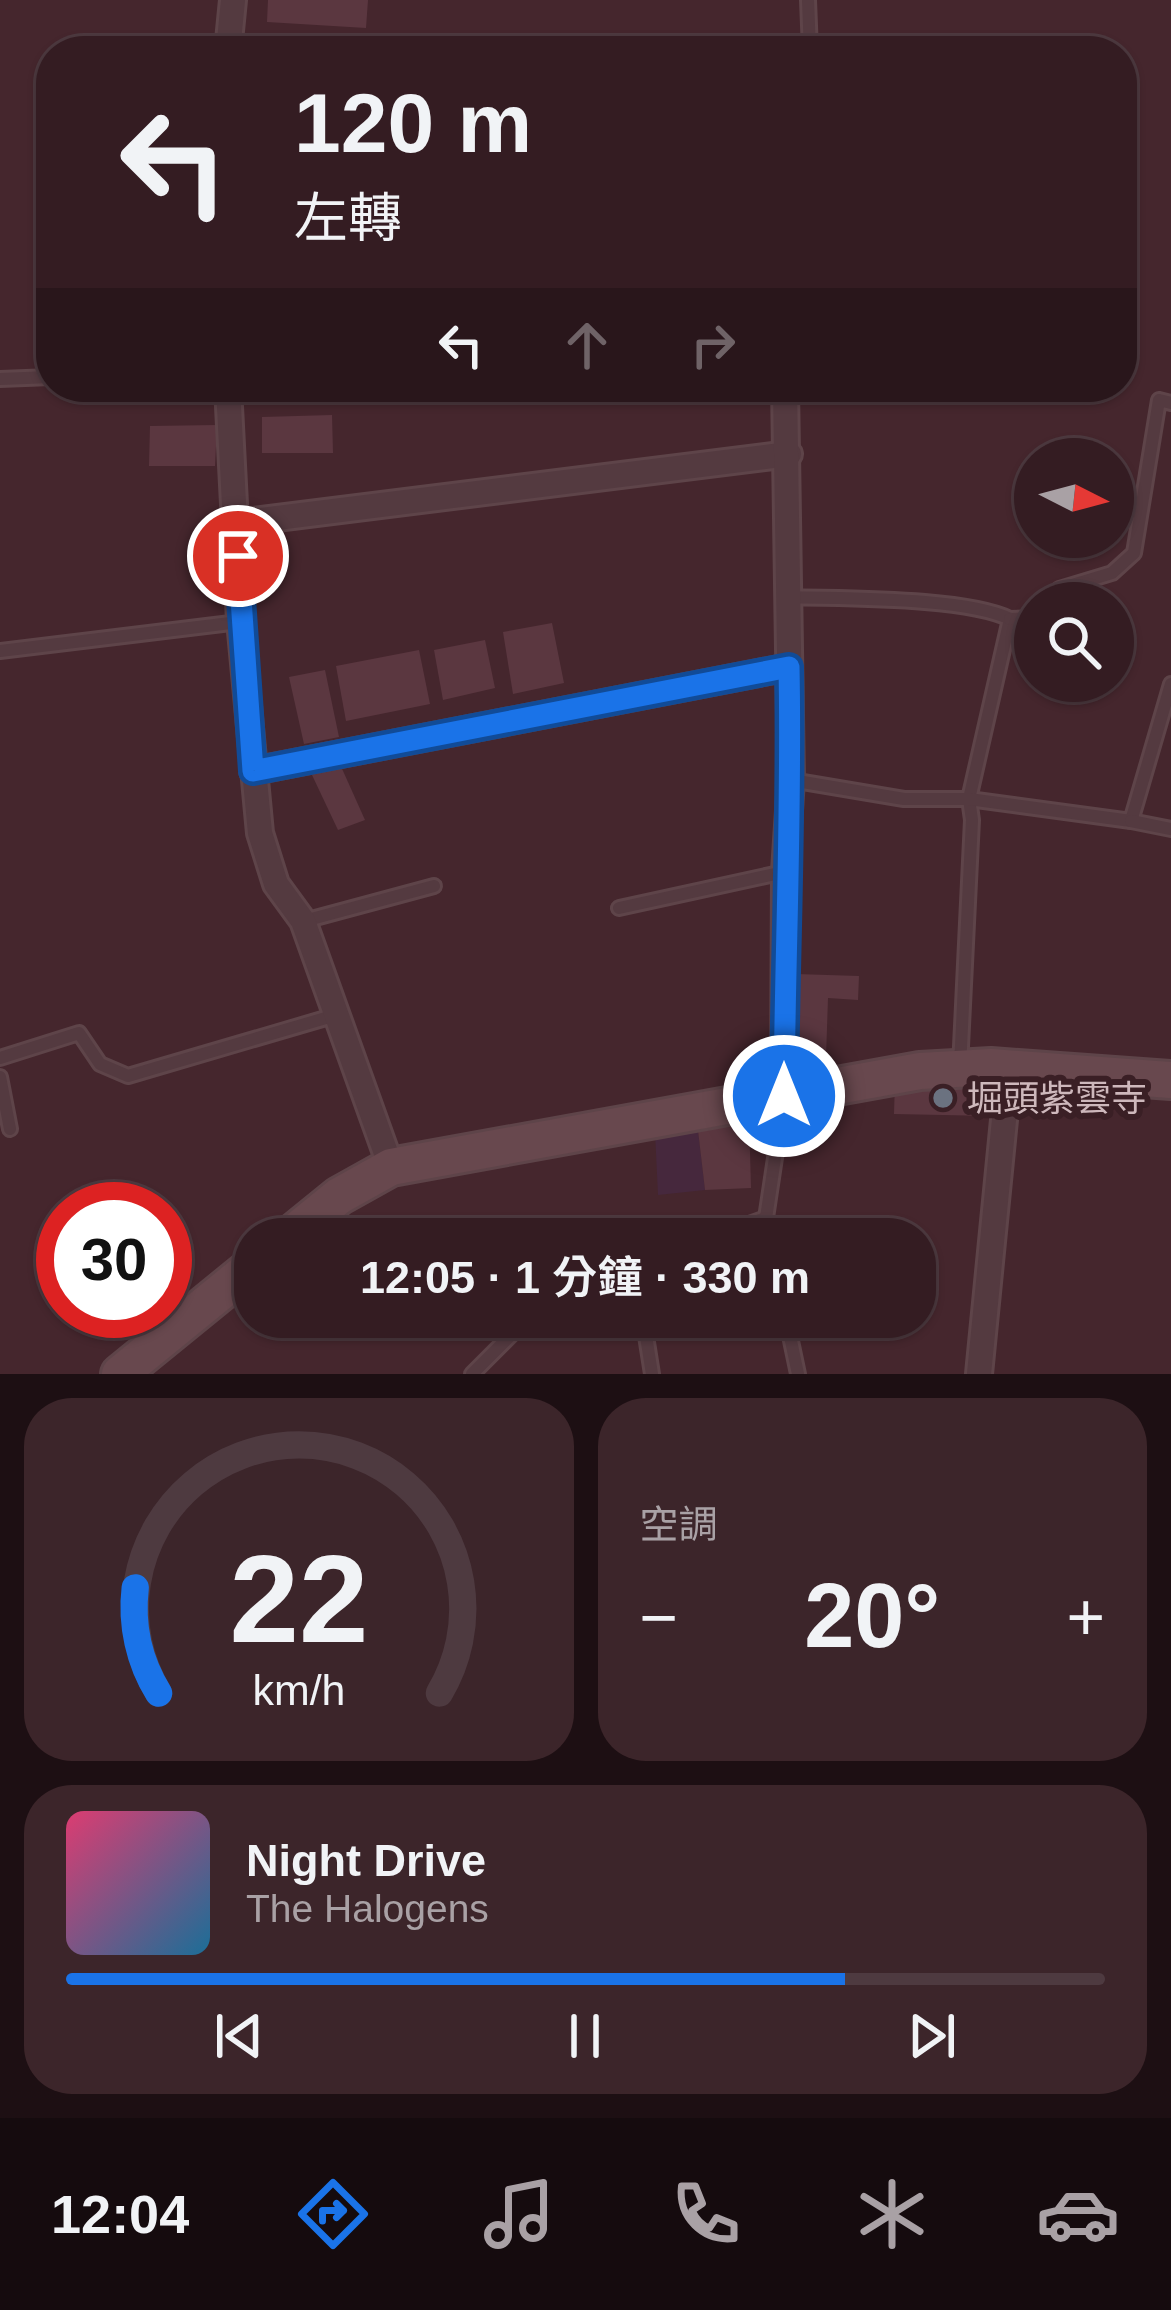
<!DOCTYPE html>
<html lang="zh-TW">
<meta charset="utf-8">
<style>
:root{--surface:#341c22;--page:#3c252a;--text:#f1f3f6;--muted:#a9a1a5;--line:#4e3a40;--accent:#1a73e8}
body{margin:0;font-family:Helvetica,"Noto Sans TC",sans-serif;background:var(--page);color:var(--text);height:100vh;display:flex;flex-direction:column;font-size:45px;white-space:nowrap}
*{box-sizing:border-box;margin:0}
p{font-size:39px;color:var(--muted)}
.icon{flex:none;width:66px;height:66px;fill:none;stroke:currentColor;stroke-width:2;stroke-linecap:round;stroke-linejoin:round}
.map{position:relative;height:1374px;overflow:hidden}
.side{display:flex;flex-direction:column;gap:24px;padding:24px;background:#1d0f13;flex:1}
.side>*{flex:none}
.hud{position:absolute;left:36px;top:36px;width:1101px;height:366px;border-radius:48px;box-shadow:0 3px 9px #0004,0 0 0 3px var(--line);background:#341c22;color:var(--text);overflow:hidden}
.needle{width:78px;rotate:96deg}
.tools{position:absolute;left:1014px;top:438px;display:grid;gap:24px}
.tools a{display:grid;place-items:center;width:120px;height:120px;border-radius:50%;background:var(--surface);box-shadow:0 3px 9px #0004,0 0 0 3px var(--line);font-size:60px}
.speed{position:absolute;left:36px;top:1182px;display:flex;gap:24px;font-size:60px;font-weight:700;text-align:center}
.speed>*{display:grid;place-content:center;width:156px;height:156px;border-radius:50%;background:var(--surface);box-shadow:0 3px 9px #0004,0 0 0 3px var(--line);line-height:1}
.speed .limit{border:18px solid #d22;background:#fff;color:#111}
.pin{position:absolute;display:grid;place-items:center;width:102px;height:102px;color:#fff;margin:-51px;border:6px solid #fff;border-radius:50%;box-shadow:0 3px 12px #0007}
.me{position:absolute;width:132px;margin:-66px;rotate:0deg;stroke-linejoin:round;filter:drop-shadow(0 0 9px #0008)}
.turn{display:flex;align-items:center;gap:42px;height:252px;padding:0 60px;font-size:54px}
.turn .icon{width:156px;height:156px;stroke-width:2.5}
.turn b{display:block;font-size:84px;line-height:102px}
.lanes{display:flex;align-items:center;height:114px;padding:0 60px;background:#0003;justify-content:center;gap:60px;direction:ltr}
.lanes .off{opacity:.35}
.big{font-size:90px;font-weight:600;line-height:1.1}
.side .tile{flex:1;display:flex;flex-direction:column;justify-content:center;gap:18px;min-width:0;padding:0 42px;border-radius:48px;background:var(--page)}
.side .dial{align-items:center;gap:0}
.dial svg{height:312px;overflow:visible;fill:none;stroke:var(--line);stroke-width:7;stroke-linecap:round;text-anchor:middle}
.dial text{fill:var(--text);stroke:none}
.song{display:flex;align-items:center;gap:36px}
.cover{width:144px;height:144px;border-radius:18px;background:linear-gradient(135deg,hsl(340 70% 55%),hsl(200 70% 35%))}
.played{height:12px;border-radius:6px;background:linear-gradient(90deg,var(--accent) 75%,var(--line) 75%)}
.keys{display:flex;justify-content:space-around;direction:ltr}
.heat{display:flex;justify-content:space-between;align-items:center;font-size:66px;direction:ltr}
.side .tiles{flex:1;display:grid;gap:24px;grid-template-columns:1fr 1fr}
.tile:last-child{grid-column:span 2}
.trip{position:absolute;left:234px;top:1218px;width:702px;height:120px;border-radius:48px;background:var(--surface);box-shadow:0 3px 9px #0004,0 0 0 3px var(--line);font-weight:600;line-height:120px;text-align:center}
.tabs{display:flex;height:192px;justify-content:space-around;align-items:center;background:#150b0e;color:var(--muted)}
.tabs .icon{width:84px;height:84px}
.tabs .selected{color:var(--accent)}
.tabs b{font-size:54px;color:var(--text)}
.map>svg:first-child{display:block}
.green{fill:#46283d}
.building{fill:#5b3740}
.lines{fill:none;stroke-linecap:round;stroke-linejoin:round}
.lane-casing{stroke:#5e4449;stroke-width:18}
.street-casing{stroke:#5e4449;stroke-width:30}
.secondary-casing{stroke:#5e4449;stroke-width:42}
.lane{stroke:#543a40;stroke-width:12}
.street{stroke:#543a40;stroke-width:24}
.secondary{stroke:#68484e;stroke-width:36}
.route-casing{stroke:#114b97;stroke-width:30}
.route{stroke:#1a73e8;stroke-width:21}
.worship-dot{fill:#6b7280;stroke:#3a1f25;stroke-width:4.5}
.labels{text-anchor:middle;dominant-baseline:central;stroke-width:12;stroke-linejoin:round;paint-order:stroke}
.poi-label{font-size:36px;fill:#ceb8bc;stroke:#3a1f25;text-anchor:start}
</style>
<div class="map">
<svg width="1171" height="1374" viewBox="0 0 1171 1374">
<rect width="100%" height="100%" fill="#45262d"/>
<path class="green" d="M697,1122L705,1190L658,1195L655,1132Z"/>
<g class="building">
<path d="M268,0H368L366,28L267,22Z"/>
<path d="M332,415L333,453H262V417Z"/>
<path d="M217,425L215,466H149L150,426Z"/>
<path d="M552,623L564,683L513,694L503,632Z"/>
<path d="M485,640L495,688L443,700L434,650Z"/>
<path d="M419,650L430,704L346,721L336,666Z"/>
<path d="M325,670L339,737L304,744L289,677Z"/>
<path d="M339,762L365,820L338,830L312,775Z"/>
<path d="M796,974L859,976L858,1000L828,998L826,1058L793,1057Z"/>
<path d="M895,1080L992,1081L991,1116L894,1114Z"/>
<path d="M749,1117L751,1188L705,1190L697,1122Z"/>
</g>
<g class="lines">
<defs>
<g id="lane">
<path d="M808,0L810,51"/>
<path d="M0,379L51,377"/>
<path d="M789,597C843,599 965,597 1010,619L969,799L972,820L960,1067"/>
<path d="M1048,603L1059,589L1112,573L1134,553L1159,400L1171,403"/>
<path d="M1010,619L1035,618"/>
<path d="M0,651L239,622"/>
<path d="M791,780L904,799H969L1131,821L1171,684"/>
<path d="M1131,821L1171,829"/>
<path d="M619,908L784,872"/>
<path d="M304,921L434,886"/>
<path d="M0,1058L79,1033L100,1064L128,1076L336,1015"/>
<path d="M0,1077L10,1129"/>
<path d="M707,1239L766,1218"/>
<path d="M770,1239L766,1218L784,1098"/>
<path d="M643,1317L652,1374"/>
<path d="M786,1317L798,1374"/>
<path d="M472,1374L529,1317"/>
</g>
<g id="street">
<path d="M228,51L233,0"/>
<path d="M228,387L240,621L260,833L276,884L303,921L391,1167"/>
<path d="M237,523L789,454"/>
<path d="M253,771L789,667"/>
<path d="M784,1096L785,871L791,780L785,387"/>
<path d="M979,1374L1009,1069"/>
</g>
<g id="secondary">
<path d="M286,1239L339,1196L391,1167L920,1071L991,1067L1171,1080"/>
<path d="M120,1374L255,1264"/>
</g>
</defs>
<use href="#lane" class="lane-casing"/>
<use href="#street" class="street-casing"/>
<use href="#secondary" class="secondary-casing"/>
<use href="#lane" class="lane"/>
<use href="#street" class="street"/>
<use href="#secondary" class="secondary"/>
</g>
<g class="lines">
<defs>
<path id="route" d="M238,556L253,771L789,667C792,810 785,953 784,1096"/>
</defs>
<use href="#route" class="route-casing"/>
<use href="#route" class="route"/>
</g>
<circle class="worship-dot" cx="943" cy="1098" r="12"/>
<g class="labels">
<g class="poi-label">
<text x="967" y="1098">堀頭紫雲寺</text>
</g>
</g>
</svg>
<div class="tools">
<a><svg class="needle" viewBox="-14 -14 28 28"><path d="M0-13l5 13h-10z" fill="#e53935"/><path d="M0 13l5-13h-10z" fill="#a9a1a5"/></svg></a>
<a><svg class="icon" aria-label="search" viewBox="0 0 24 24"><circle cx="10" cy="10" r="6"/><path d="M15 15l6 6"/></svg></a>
</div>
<div class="speed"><div class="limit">30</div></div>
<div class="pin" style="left:238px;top:556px;background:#d93025"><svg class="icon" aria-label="arrive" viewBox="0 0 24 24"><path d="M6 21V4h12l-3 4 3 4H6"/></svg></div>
<svg class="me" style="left:784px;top:1096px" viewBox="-20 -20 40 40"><circle r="17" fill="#1a73e8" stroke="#fff" stroke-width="3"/><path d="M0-11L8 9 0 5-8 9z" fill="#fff"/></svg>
<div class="trip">12:05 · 1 分鐘 · 330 m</div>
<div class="hud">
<div class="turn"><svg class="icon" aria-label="left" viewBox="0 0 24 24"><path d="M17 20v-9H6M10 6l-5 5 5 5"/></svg><div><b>120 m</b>左轉</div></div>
<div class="lanes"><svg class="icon" aria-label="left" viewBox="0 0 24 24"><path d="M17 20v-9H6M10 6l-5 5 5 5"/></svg><svg class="icon off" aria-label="ahead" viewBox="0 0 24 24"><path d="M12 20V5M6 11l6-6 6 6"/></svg><svg class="icon off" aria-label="right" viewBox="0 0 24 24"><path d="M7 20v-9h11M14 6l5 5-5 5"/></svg></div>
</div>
</div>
<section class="side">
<div class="tiles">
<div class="tile dial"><svg viewBox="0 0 100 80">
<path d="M14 69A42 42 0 1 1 86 69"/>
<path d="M14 69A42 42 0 0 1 8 42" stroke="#1a73e8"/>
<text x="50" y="56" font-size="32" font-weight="700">22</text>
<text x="50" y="72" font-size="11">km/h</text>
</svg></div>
<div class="tile"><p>空調</p>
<div class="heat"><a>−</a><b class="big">20°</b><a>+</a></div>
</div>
<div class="tile">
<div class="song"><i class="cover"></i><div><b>Night Drive</b><p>The Halogens</p></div></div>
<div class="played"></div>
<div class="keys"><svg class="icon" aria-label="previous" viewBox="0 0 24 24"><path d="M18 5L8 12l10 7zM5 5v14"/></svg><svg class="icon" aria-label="pause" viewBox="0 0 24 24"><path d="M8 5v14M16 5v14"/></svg><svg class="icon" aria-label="next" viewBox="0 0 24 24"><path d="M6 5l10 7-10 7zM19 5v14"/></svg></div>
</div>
</div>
</section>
<nav class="tabs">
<b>12:04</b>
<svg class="icon selected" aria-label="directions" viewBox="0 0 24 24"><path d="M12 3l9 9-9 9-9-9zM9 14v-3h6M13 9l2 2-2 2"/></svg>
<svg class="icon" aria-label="music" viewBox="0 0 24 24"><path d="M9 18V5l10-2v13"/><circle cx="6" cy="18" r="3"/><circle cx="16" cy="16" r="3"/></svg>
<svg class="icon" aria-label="phone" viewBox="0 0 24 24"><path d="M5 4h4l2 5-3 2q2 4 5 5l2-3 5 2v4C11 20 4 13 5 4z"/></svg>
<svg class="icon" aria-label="climate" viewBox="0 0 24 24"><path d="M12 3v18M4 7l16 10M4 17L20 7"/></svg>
<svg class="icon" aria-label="car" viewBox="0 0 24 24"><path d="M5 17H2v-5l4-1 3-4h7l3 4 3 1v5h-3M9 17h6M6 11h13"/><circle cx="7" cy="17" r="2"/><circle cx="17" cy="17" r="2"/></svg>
</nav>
